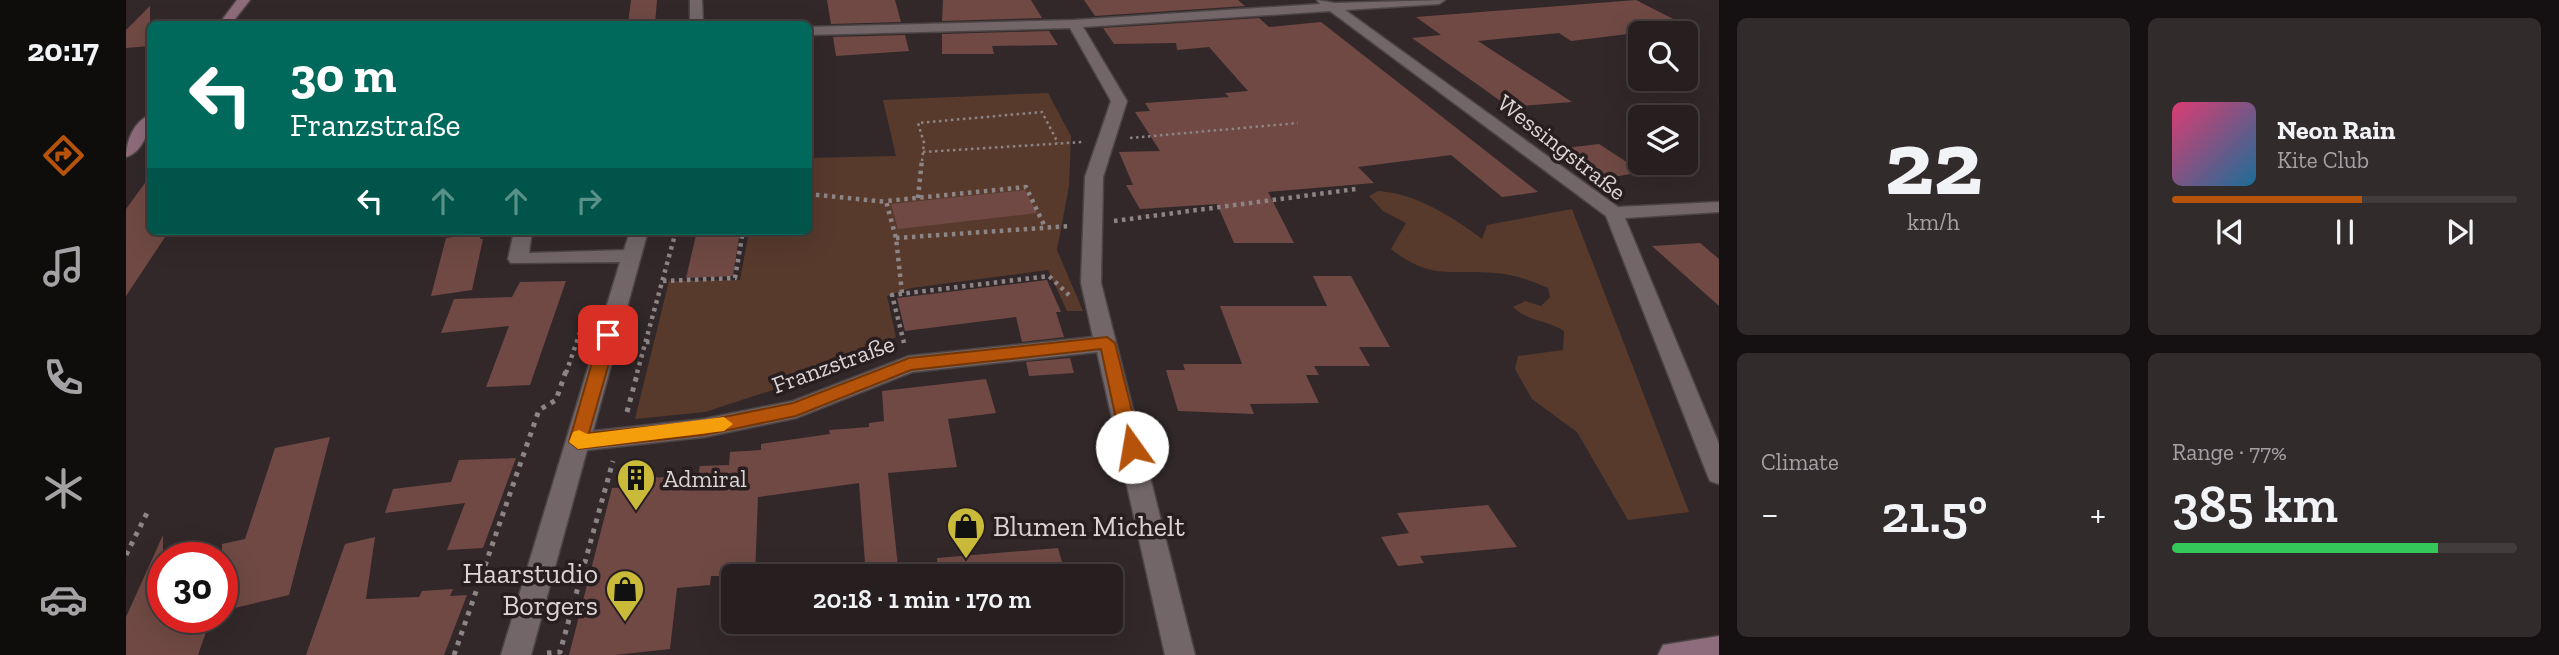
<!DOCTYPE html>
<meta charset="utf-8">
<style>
:root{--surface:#261e1f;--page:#322b2c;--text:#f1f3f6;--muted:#a4a2a4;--line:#423c3d;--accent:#b45309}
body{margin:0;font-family:"Zilla Slab",serif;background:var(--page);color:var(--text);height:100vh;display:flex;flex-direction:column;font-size:26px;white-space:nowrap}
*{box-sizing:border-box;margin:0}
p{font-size:23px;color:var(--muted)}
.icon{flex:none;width:38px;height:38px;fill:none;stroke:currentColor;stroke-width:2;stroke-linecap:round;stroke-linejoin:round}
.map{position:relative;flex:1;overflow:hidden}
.details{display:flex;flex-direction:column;gap:18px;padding:18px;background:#151011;width:840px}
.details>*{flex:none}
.banner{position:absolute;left:21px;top:21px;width:665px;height:214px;border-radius:10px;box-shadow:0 7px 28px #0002,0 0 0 2px var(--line);background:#00695c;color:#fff;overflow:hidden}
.controls{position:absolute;left:1502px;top:21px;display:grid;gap:14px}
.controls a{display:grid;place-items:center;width:70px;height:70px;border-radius:10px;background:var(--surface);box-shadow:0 7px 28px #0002,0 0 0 2px var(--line);font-size:35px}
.speed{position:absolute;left:21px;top:542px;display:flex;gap:14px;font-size:35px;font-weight:700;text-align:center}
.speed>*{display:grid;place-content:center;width:91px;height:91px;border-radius:50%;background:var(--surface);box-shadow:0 7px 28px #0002,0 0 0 2px var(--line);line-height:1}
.speed .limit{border:10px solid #d22;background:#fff;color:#111}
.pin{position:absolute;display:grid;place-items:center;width:60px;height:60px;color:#fff;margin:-30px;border-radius:14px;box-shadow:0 4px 10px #0006}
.me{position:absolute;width:77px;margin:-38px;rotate:347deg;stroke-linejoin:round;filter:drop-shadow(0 0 5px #0008)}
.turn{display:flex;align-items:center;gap:24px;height:147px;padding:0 28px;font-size:32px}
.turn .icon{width:91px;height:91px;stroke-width:2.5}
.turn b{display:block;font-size:49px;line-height:60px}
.lanes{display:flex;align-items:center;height:66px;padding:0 28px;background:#0003;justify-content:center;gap:35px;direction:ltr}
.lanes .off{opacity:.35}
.big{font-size:52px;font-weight:600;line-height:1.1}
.details .tile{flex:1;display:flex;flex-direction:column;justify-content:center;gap:10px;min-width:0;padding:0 24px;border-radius:10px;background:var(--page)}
.details .dial{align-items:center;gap:0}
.dial b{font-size:91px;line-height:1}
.song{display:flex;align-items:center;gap:21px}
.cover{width:84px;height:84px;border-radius:10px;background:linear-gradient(135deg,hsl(340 70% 55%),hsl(200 70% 35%))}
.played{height:7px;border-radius:4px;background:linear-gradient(90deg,var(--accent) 55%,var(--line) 55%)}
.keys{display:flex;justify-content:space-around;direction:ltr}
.heat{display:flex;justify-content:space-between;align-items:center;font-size:38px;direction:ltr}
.charge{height:10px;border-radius:5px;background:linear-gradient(90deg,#34c759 77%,var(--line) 0)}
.details .tiles{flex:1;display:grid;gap:18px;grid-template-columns:repeat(2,1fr)}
.trip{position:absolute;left:595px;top:564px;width:402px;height:70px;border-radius:10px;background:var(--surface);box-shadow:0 7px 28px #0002,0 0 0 2px var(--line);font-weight:600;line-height:70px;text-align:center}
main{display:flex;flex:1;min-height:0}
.menu{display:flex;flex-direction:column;width:126px;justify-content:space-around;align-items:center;background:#0f0c0c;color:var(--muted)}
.menu .icon{width:49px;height:49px}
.menu .current{color:var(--accent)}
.menu b{font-size:32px;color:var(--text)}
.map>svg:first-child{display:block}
.green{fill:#583a2d}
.building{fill:#704944}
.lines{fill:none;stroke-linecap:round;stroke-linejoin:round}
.street-casing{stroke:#4c4445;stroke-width:3}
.secondary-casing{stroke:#4c4445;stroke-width:3}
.path-far2{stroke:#8c8485;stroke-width:2.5;stroke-dasharray:2.5 3.5;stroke-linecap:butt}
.path-far1{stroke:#8c8485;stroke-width:4.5;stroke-dasharray:3.5 4.5;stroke-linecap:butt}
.path{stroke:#8c8485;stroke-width:5;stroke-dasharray:4.5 6;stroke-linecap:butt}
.street{fill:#726668;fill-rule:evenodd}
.secondary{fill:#8f6c7b;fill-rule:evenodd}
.route{fill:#b45309;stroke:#753606;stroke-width:2}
.slow{fill:#f59e0b}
.labels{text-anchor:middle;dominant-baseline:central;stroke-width:7;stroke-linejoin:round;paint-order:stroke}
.street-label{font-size:24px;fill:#dbd4d5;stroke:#281e20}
.poi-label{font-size:24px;fill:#dbd4d5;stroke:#281e20;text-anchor:start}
.near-poi-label{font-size:28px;fill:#dbd4d5;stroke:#281e20;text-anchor:start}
</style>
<main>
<nav class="menu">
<b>20:17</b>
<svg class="icon current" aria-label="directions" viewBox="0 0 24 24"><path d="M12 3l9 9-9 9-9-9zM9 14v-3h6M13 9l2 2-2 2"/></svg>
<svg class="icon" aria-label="music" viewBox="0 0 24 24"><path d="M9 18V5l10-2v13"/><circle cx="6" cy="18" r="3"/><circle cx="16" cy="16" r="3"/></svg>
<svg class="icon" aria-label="phone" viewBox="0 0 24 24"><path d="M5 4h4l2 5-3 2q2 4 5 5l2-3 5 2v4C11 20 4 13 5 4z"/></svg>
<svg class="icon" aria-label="climate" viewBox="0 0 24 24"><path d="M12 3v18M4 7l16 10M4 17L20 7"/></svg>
<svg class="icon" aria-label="car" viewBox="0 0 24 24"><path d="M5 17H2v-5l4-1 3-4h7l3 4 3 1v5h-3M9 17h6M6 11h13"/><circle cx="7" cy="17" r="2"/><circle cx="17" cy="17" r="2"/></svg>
</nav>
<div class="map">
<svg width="1593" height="655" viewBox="0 0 1593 655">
<rect width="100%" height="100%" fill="#322829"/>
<g class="green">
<path d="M922,93L945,136L943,186L931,250L957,311H941L922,270L785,288L761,296L770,337L674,381L579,412L509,419L543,281L614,280L623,231H682L683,158L770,156L757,100Z"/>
<path d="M1252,191C1289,193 1327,217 1356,239L1361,225L1446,209L1563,512L1502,520L1451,432L1406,399L1389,369L1392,356L1437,350L1438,331C1422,320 1402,322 1387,307L1399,301L1415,306L1424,297L1422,288C1405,281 1388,274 1369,273C1322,269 1306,281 1265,249L1280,223L1257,211L1243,196Z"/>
</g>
<g class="building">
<path d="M505,0H531L529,24H502Z"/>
<path d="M701,0H769L775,22L705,24Z"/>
<path d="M817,0H905L916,18L816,21Z"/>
<path d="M958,0H1112L1119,6L969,16Z"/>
<path d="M1510,0L1559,25L1505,30L1510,33L1445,41L1433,33L1352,41L1446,102L1383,107L1286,38L1315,35L1290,17Z"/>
<path d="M24,6V46L0,48V30Z"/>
<path d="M1133,18L1143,27L1195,22L1412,192L1376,197L1325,155L1232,167L1248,183L1142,192L1168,243H1108L1091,204L1014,209L1000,185H1007L993,152L1034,151L1009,112L1024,111L1019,103L1103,97L1099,93L1122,91L1083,47L1051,50L1050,43L988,44L977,28Z"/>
<path d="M923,31L932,45L866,46L868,54H816V34Z"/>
<path d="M779,35L783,51L710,56L707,37Z"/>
<path d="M1473,144L1516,172L1481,178L1439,148Z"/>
<path d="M24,176V231H43L0,296V209Z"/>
<path d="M899,190L911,213L772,229L765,204Z"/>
<path d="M571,231H614L607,276L560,278Z"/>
<path d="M355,233L354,239H357L346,290L305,296L320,238Z"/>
<path d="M1574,243L1593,259V306L1526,246Z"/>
<path d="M1187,276H1225L1264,347H1233L1244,366H1188L1193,375H1180L1193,403L1124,404L1128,414L1052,411L1040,370H1059L1057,364H1116L1094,306H1201Z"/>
<path d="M921,280L935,312H930L938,337L896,342L890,317L779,331L771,298Z"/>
<path d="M440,281L404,385L360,387L383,326L315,333L328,299L386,297L394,282Z"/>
<path d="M944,358L948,373L903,376L900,362Z"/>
<path d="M860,379L870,413L822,419L831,467L762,473L773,576H740L733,483L632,497L629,576H585L584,585L551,588L544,649L489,655H443L486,488L511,487L513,478L572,476L574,466L603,465L604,452L635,450V444L704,434L703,430L743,427V423L758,421L756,391Z"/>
<path d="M204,437L163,595L96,611V544L119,539L149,448Z"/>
<path d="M390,458L357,548L321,550L339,503L259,513L267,489L325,482L333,460Z"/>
<path d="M1362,505L1391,547L1294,556L1298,563L1272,566L1255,537L1283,533L1271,513Z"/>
<path d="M37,535V618H85L72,655H0V617Z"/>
<path d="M249,537L240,599L293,597L296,591L327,589L324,596L341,595L318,655H180L219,544Z"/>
<path d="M932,548L940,576H811V558Z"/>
</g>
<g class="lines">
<defs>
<g id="street">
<path d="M564,0H576L577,24H564Z"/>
<path d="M1191,0L1209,3L1319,0L1313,4L1219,10L1492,207L1593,202V212L1499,218L1593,444V484L1584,481L1581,474L1480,216L1204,11L957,27L1001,101L977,177L975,283L1069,655H1039L971,352L786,372L670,418L578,437L461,450L405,655H375L494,262L385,263L382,259L388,231H406L403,253L498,250L504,231H522L467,431L578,419L667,401L783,356L967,337L955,283L959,177L985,101L944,28L682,35V27L948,20L1194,4Z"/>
</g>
<g id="secondary">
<path d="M111,0H124L105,24H93Z"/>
<path d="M24,115C25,129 16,153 0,157C0,141 8,121 24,115Z"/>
<path d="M1593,636V655H1532L1537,645Z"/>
</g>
</defs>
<use href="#street" class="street-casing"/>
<use href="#secondary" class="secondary-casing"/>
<g class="path-far2">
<path d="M1004,138L1172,123"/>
<path d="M797,152L957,142"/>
<path d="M796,161L798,143L792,123L916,112L932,143"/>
</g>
<g class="path-far1">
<path d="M682,194L761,202"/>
<path d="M792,198L796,159"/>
<path d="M988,221L1230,189"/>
<path d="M770,238L945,226"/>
<path d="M537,281L609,278L617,231"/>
<path d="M776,293L770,238L760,201L900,187L919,227"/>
<path d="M520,342H528"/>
<path d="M778,343L766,295L923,276L943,295"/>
<path d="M440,373L457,324"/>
<path d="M511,373L550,231"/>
</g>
<g class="path">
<path d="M501,412L512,371"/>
<path d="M0,555L21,513"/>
<path d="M421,653L434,652L487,461"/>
<path d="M328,655L413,410L430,400L440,371"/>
</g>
<use href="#street" class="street"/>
<use href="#secondary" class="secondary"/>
</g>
<path class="route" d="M482,330L491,335L463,433L578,421L667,403L783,358L981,337L989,343L1015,447L1006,454L996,447L975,349L785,370L670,416L578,435L452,449L443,442L474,335Z"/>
<path class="slow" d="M598,417L607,424L598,431L452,449L443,442L447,432L453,430L461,434Z"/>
<defs>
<symbol id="building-pin" viewBox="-11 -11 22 30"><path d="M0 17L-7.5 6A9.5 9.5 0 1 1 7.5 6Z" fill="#caba3a" stroke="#281e20"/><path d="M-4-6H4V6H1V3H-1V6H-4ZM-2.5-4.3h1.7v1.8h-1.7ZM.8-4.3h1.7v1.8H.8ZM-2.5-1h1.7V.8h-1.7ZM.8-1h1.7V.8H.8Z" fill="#111"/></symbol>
<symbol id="shop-pin" viewBox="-11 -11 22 30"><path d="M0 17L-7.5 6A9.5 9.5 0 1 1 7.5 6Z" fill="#caba3a" stroke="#281e20"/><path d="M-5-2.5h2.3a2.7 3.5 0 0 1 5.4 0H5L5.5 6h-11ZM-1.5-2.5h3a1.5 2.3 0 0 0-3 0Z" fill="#111"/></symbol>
</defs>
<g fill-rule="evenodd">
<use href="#building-pin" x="488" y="456" width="44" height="60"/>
<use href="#shop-pin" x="818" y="504" width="44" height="60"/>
<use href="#shop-pin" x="477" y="567" width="44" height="60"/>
</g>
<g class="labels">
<g class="street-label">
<text transform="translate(1436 147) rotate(38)">Wessingstraße</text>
<text transform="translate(707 364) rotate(-20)">Franzstraße</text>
</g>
<g class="poi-label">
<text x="537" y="478">Admiral</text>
</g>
<g class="near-poi-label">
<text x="867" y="526">Blumen Michelt</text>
<text x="472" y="573" text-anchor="end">Haarstudio<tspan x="472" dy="32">Borgers</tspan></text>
</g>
</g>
</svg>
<div class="controls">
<a><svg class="icon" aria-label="search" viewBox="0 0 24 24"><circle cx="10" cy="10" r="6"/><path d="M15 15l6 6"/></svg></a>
<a><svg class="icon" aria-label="layers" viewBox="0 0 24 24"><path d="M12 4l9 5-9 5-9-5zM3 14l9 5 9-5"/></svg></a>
</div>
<div class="speed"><div class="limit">30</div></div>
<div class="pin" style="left:482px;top:335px;background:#d93025"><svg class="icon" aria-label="arrive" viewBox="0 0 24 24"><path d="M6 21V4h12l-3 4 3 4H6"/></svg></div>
<svg class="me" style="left:1006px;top:447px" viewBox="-20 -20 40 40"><circle r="19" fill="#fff"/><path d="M0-13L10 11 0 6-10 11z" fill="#b45309"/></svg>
<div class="trip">20:18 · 1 min · 170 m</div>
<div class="banner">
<div class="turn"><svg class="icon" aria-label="left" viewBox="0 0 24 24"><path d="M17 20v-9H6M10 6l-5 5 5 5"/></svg><div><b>30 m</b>Franzstraße</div></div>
<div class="lanes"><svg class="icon" aria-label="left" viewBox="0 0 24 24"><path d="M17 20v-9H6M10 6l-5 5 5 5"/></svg><svg class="icon off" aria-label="ahead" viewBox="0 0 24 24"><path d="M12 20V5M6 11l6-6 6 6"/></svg><svg class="icon off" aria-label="ahead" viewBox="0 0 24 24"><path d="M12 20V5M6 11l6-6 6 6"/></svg><svg class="icon off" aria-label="right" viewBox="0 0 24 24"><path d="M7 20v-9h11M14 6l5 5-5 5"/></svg></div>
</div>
</div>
<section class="details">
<div class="tiles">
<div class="tile dial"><b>22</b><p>km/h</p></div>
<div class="tile">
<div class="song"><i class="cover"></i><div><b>Neon Rain</b><p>Kite Club</p></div></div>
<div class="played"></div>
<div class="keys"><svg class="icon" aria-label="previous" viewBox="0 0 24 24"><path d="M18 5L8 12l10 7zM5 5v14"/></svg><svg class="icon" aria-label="pause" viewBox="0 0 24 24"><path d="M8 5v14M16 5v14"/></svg><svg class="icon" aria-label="next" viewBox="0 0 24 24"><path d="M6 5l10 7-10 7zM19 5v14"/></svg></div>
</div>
<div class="tile"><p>Climate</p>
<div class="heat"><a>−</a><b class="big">21.5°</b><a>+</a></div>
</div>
<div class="tile"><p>Range · 77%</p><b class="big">385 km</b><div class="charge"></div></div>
</div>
</section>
</main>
